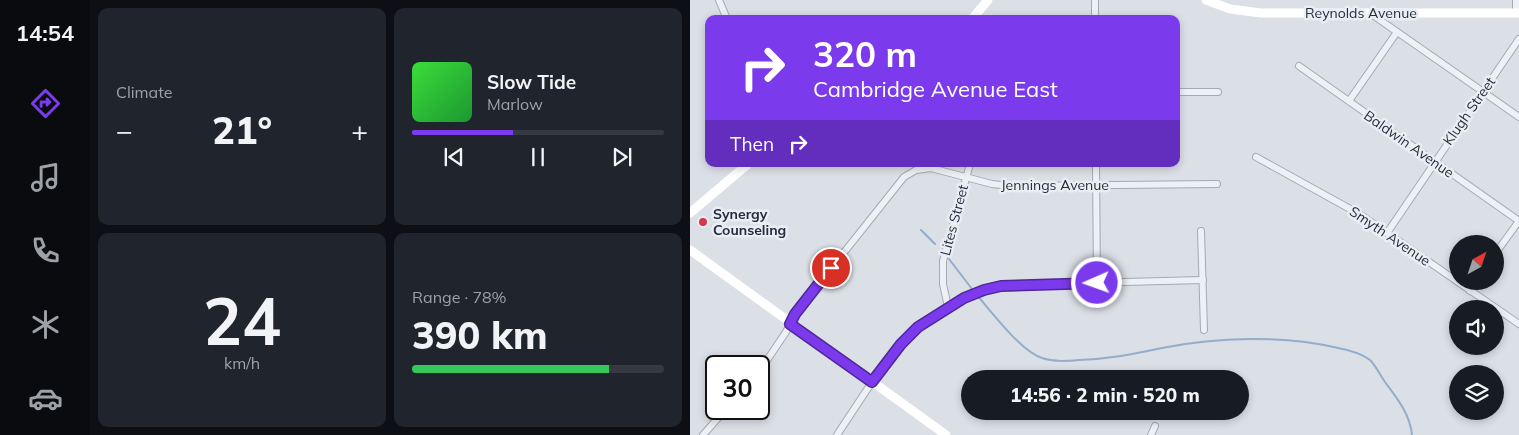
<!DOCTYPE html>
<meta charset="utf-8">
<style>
:root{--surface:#171b24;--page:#20242c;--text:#f1f3f6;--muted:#9ea1a6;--line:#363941;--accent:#7c3aed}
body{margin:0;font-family:Mulish,sans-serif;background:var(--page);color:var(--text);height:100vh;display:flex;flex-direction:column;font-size:19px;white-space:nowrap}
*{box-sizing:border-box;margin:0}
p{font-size:16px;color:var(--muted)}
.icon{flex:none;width:28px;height:28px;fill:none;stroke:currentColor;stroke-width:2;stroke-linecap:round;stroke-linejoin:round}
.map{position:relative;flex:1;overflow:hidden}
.panel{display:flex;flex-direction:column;gap:8px;padding:8px;background:#0d0f14;width:600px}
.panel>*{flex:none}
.top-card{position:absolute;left:15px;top:15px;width:475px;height:152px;border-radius:10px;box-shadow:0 2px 8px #0003;background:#7c3aed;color:#fff;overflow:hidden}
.needle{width:32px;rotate:40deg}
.tools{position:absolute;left:759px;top:235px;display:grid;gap:10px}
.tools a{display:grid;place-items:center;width:55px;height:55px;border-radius:50%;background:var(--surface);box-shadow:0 2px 8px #0003;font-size:25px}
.speed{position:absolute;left:15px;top:355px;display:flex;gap:10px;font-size:25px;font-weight:700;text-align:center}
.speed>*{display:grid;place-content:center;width:65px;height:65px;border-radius:50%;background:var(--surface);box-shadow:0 2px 8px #0003;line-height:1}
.speed .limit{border:2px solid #111;border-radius:8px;background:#fff;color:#111}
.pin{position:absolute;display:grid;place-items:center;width:42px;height:42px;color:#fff;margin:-21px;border:2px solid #fff;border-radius:50%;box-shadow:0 1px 5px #0007}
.me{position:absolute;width:55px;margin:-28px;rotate:268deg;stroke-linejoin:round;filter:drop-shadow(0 0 4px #0008)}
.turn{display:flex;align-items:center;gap:18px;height:105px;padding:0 25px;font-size:22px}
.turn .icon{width:65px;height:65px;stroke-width:2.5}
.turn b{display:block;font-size:35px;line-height:42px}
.then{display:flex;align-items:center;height:48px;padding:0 25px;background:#0003;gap:10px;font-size:19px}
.big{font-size:38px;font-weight:800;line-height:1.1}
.panel .widget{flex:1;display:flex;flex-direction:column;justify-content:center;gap:8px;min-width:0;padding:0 18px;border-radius:10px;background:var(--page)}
.panel .dial{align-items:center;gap:0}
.dial b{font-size:65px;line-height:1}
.song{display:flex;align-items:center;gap:15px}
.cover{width:60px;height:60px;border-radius:8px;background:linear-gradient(135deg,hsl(120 70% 55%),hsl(130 70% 35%))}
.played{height:5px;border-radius:2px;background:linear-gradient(90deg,var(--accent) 40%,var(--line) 40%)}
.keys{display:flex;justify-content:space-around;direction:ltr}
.heat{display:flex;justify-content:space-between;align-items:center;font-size:28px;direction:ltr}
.charge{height:8px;border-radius:4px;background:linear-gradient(90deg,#34c759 78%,var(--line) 0)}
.panel .tiles{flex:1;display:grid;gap:8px;grid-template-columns:repeat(2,1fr)}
.trip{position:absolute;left:271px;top:370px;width:288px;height:50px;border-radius:25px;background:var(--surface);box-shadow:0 2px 8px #0003;font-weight:800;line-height:50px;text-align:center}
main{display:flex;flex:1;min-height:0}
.dock{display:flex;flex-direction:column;width:90px;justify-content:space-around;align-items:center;background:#090b0e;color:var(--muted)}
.dock .icon{width:35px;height:35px}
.dock .selected{color:var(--accent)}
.dock b{font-size:22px;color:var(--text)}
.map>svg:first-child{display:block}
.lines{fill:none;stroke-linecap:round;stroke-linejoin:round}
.stream{stroke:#93adca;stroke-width:2}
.street-casing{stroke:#a4aab3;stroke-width:8}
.street{stroke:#edf0f5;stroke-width:6}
.secondary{stroke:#fff;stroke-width:9}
.route-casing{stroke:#51269a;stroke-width:12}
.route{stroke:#7c3aed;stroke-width:9}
.poi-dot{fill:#d6354d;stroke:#eaeef4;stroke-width:2}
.labels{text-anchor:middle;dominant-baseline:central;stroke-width:5;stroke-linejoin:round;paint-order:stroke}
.street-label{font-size:14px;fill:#242d3d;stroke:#eaeef4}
.poi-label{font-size:14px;font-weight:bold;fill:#242d3d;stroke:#eaeef4;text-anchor:start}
</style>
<main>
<nav class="dock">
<b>14:54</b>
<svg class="icon selected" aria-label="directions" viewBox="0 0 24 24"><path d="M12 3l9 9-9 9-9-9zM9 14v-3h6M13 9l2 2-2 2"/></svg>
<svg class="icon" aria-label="music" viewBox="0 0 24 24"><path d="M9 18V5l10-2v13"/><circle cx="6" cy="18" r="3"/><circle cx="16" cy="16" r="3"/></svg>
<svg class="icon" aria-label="phone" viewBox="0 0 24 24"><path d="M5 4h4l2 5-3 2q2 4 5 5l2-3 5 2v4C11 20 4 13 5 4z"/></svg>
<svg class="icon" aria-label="climate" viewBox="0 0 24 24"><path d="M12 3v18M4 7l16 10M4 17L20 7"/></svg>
<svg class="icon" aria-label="car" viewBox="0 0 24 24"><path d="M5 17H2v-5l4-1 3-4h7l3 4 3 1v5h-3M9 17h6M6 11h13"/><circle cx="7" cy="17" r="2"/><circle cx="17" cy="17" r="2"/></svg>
</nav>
<section class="panel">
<div class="tiles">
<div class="widget"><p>Climate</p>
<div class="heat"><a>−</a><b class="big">21°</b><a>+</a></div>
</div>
<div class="widget">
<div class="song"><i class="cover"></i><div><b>Slow Tide</b><p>Marlow</p></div></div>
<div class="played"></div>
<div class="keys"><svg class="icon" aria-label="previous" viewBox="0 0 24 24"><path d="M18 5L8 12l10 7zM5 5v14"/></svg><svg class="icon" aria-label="pause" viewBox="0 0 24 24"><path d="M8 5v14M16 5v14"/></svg><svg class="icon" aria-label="next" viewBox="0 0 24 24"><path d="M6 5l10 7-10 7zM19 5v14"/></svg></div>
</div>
<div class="widget dial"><b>24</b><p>km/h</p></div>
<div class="widget"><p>Range · 78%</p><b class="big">390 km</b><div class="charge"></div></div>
</div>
</section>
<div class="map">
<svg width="829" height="435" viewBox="0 0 829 435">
<rect width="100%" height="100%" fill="#dbdfe6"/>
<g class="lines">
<g class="stream">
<path d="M231,230L245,244"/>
<path d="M259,259L282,289"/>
<path d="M287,295C302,313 331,351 352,358C364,362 377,361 389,360C420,359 442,354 472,348C527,337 593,335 648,348C659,350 671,353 680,360C686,366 690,375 695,382C707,398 720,414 722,435"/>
</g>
<defs>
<g id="street">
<path d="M29,0L37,19"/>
<path d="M405,0V19"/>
<path d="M680,13L829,117"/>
<path d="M826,13V0"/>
<path d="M609,66L829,221"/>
<path d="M486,92H528"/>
<path d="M659,101L707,32"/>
<path d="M566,157L671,215L829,324"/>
<path d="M406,164L407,283"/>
<path d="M511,231L514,330"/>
<path d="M697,233L829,39"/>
<path d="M805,254L829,221"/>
<path d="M780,291L786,281"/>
<path d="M258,307L253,284V261L280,164"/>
<path d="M69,372L96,332L105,314L214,177L226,170L241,168L302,184L320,186L527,184"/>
<path d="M13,435L36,409"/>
<path d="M147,435L188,373L211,343L227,327L274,298L294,290L320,285L513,280"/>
<path d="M461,435L465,426"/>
</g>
</defs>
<use href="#street" class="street-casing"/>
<use href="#street" class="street"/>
<g class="secondary">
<path d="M516,0L540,9L571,13H829"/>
<path d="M282,19L298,0"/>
<path d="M0,213L58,164"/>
<path d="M0,250L256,435"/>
</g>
</g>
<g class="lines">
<defs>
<path id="route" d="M141,268L105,314L100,324L182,382L211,344L228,327L274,298L294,290L311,286L407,283"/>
</defs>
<use href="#route" class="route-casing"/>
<use href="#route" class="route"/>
</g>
<circle class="poi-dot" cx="13" cy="222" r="5"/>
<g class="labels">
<g class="street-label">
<text x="671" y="13">Reynolds Avenue</text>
<text transform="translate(779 111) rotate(-55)">Klugh Street</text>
<text transform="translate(719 144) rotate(35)">Baldwin Avenue</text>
<text x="365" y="185">Jennings Avenue</text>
<text transform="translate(264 220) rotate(-75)">Lites Street</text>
<text transform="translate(700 236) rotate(34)">Smyth Avenue</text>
</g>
<g class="poi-label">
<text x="23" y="214">Synergy<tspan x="23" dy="16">Counseling</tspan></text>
</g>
</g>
</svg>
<div class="tools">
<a><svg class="needle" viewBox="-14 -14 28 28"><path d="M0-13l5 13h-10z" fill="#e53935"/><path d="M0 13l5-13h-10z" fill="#9ea1a6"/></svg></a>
<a><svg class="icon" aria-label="sound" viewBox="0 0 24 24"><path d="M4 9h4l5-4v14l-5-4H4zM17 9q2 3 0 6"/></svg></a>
<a><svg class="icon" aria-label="layers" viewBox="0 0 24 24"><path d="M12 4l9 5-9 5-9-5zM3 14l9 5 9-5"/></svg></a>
</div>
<div class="speed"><div class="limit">30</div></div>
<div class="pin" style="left:141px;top:268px;background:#d93025"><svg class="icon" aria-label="arrive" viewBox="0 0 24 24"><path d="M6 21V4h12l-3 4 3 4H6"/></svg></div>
<svg class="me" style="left:407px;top:283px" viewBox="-20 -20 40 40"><circle r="17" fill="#7c3aed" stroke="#fff" stroke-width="3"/><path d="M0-11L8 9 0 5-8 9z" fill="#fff"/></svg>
<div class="trip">14:56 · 2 min · 520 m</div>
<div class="top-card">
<div class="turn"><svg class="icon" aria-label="right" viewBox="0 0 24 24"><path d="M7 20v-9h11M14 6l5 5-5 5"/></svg><div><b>320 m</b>Cambridge Avenue East</div></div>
<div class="then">Then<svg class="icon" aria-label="right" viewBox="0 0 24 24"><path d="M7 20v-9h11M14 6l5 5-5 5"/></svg></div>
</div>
</div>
</main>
